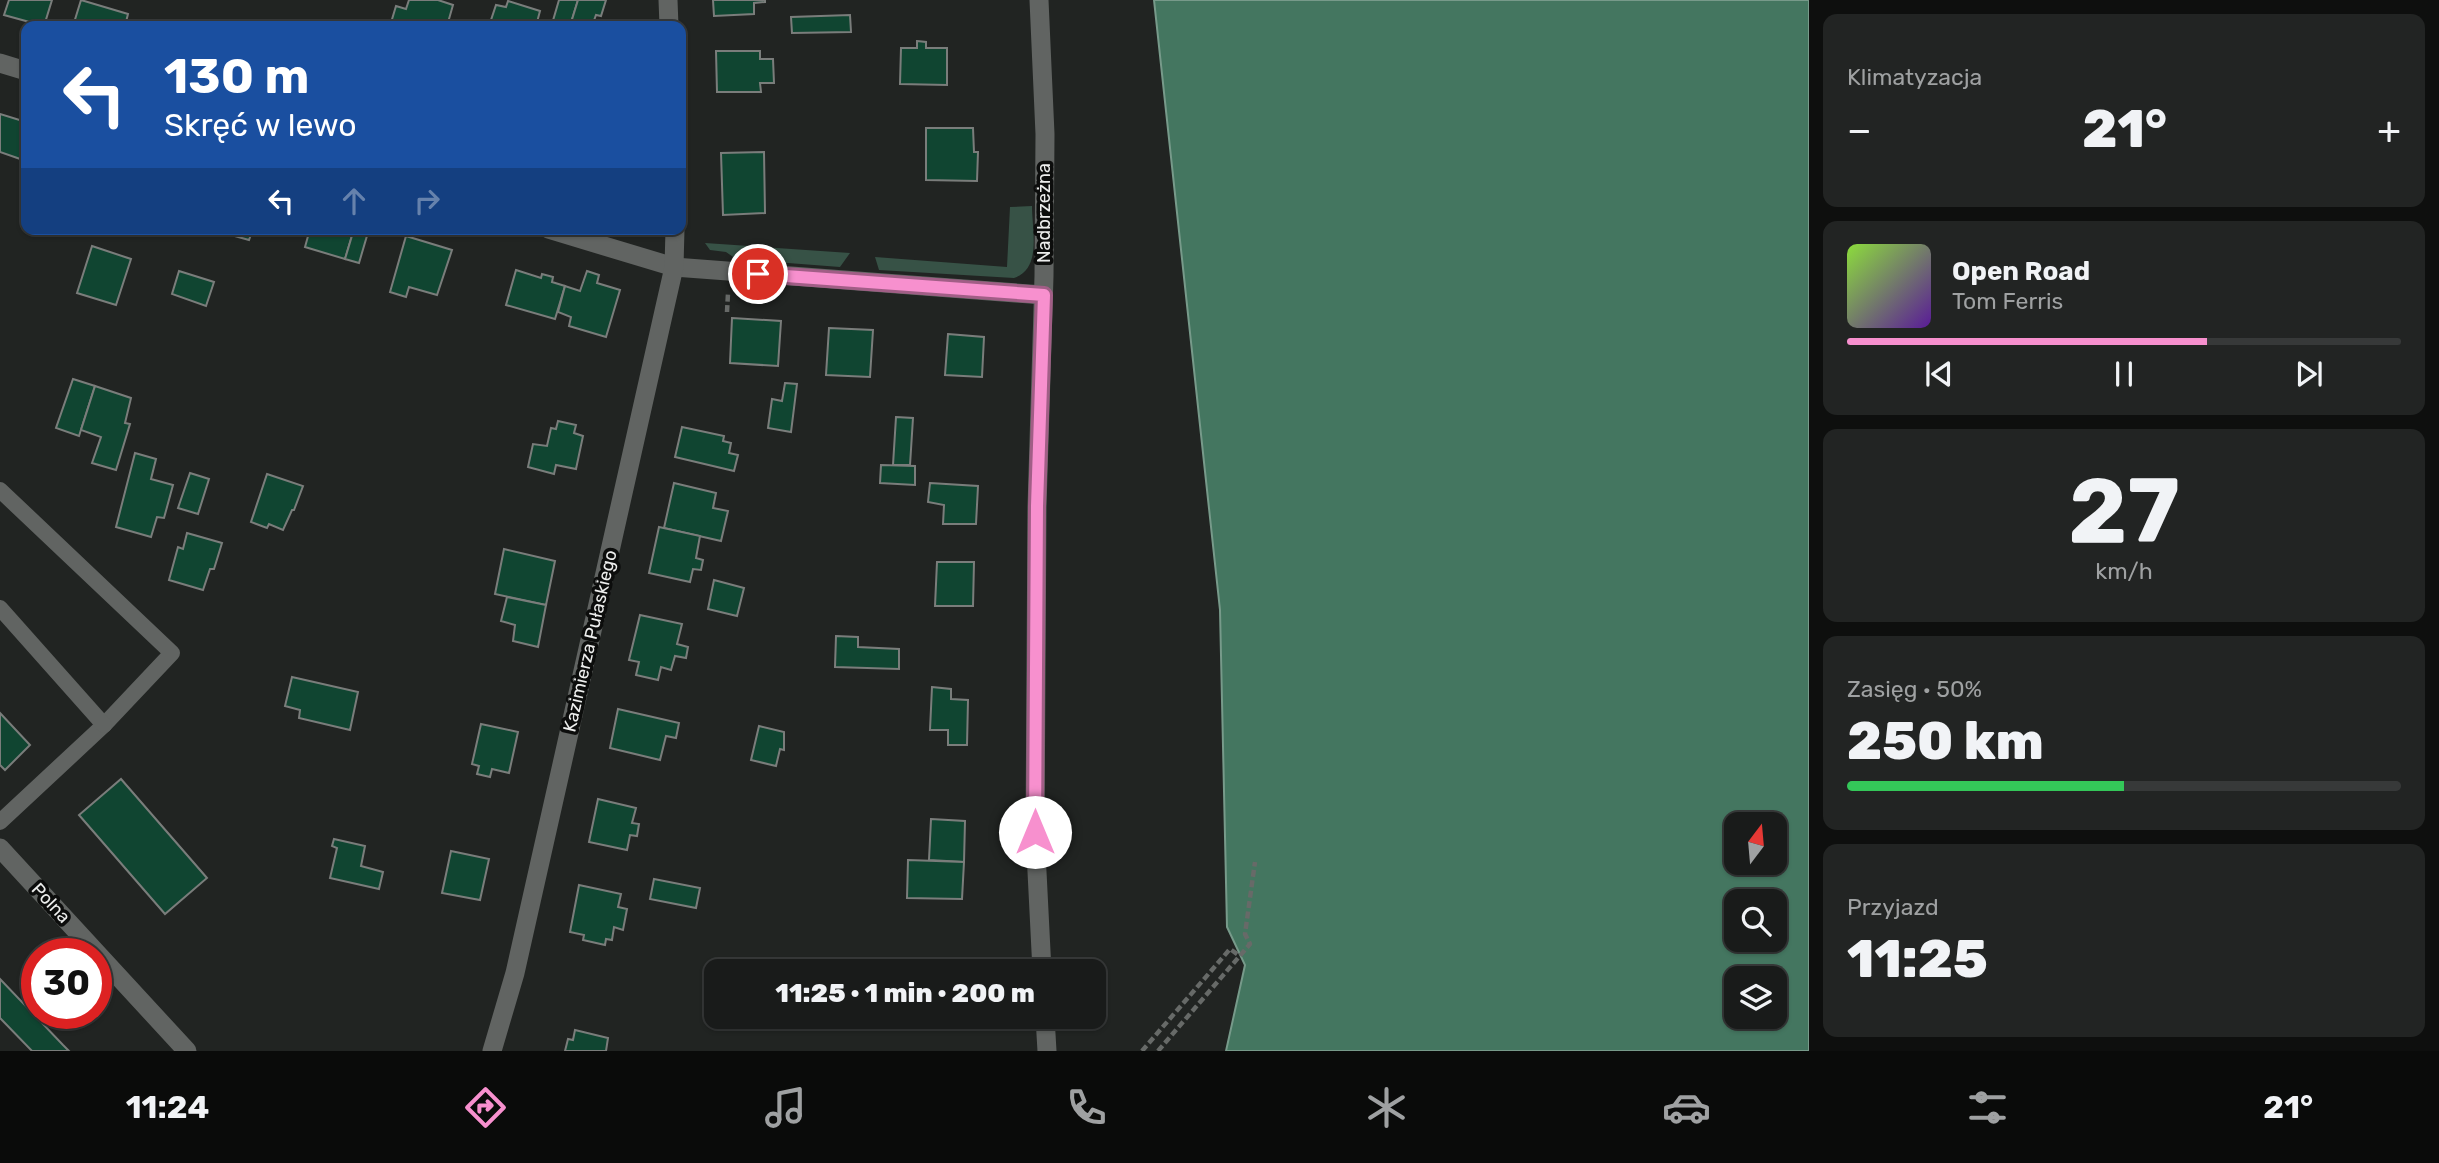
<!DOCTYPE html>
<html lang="pl">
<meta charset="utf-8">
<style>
:root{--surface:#191b1a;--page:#222423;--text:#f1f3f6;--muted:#9fa1a2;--line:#373939;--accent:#f790ce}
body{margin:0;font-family:Rubik,sans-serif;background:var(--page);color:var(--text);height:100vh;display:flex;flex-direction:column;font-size:26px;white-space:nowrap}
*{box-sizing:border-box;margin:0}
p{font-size:23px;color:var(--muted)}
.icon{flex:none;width:38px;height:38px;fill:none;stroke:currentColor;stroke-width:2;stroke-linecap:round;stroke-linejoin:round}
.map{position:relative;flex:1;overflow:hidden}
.side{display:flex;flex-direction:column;gap:14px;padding:14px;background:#0e0f0e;width:630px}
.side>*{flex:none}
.top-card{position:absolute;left:21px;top:21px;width:665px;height:214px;border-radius:14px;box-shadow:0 2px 5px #0004,0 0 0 2px var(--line);background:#1a4fa0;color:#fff;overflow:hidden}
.needle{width:46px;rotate:16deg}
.tools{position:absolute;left:1724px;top:812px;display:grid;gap:14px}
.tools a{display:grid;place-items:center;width:63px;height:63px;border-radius:14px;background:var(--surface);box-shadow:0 2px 5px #0004,0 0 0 2px var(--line);font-size:35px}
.speed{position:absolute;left:21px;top:938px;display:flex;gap:14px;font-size:35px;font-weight:700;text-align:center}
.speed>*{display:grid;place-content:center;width:91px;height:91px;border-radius:50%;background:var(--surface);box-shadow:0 2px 5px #0004,0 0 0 2px var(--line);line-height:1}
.speed .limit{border:10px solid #d22;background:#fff;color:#111}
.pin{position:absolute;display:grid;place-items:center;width:60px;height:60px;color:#fff;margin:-30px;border:4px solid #fff;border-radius:50%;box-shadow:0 2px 7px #0007}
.me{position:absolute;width:77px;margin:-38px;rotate:0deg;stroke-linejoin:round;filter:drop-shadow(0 0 5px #0008)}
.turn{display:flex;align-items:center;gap:24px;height:147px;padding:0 28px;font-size:32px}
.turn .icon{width:91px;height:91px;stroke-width:2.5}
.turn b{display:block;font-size:49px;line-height:60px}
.lanes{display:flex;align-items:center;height:66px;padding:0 28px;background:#0003;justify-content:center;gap:35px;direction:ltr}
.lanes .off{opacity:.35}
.big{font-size:52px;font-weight:800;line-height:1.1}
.side .tile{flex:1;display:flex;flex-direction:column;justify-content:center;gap:10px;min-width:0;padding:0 24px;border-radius:14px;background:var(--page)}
.side .dial{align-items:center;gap:0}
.dial b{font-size:91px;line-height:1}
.song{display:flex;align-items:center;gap:21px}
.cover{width:84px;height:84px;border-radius:10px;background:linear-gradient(135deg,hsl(90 70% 55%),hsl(270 70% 35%))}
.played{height:7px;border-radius:4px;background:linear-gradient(90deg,var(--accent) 65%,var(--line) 65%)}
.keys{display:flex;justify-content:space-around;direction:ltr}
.heat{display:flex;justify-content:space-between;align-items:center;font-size:38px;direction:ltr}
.charge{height:10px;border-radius:5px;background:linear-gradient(90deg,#34c759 50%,var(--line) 0)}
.trip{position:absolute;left:704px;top:959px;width:402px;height:70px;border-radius:14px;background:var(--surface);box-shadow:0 2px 5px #0004,0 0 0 2px var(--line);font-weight:800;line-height:70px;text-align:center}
.tabs{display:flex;height:112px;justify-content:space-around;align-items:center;background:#0a0b0a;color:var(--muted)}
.tabs .icon{width:49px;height:49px}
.tabs .current{color:var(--accent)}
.tabs b{font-size:32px;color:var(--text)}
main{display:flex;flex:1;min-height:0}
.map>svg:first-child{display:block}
.green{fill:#375246}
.water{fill:#447660;stroke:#779a8a;stroke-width:2;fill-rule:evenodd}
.building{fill:#104531;stroke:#7a7d7b;stroke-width:2}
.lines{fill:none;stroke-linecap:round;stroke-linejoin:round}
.path{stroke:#676a68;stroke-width:4.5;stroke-dasharray:7 3.5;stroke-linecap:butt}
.service{stroke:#616462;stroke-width:16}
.minor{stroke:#616462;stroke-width:19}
.route-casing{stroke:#a15e86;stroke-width:18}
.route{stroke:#f790ce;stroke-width:12}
.labels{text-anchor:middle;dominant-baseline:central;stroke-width:7;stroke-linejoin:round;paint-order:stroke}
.street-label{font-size:18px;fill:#edeeed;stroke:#0c0d0c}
</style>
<main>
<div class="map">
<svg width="1809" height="1051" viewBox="0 0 1809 1051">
<rect width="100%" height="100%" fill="#212422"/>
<g class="green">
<path d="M1032,206C1032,230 1042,269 1014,278L879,270L875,257L1007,267L1010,207Z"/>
<path d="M705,243L850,253L840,267L736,259L726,252L710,250Z"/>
</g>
<path class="water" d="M1154,0H1809V1051H1226L1245,965L1227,927L1220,610ZM1736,824H1774V863H1736ZM1736,901H1774V940H1736ZM1736,978H1774V1017H1736Z"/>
<g class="building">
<path d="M9,0H52L44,26L4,15Z"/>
<path d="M81,0L128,14L125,26H73Z"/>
<path d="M409,0H438L453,5L447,26H390L396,6L406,9Z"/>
<path d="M559,0H578L570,26L552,24Z"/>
<path d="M578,0H606L601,16L596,15L592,26H570Z"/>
<path d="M713,0H765V2L754,3V14L714,16Z"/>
<path d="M508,1L540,11L536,26H489L496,5L506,7Z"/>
<path d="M850,15L851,32L792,33L791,17Z"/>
<path d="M917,41L926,42V48H947V85L900,84L901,48H917Z"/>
<path d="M716,51H760V59H773L774,83H760L761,92H717Z"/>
<path d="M0,114L26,122V161L0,152Z"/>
<path d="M926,128H973L974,152H978L977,181L926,180Z"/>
<path d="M764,152L765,213L723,215L721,153Z"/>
<path d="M225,229H253L249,240L224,233Z"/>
<path d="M310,229H354L345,259L305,247Z"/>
<path d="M354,229H369L359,263L345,259Z"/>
<path d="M406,236L452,250L437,295L409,287L406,297L390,292Z"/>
<path d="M92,246L131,259L116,305L77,293Z"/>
<path d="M516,270L541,278L542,274L553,277L552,282L565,286L555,319L506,305Z"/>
<path d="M179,271L214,282L206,306L172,294Z"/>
<path d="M587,271L599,275L597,283L620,290L606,337L569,326L571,317L558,312L565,286L580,291Z"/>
<path d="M732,318L781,321L778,366L730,363Z"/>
<path d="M829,328L873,330L870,377L826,375Z"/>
<path d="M948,334L984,337L982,377L945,375Z"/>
<path d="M73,379L95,386L79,436L56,428Z"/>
<path d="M785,383L797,384L791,432L768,428L772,399L782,401Z"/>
<path d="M95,386L131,398L125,423L130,424L116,470L92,463L101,437L81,430Z"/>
<path d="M896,417L913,418L910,465H893Z"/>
<path d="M558,421L576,425L574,433L583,436L576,469L556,465L554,474L528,467L533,444L547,446L551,428L556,429Z"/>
<path d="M682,427L724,436L723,441L731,443L729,453L738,455L734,471L675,457Z"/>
<path d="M135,453L156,459L151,479L173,485L164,518L157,517L151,537L116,527Z"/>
<path d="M881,465L915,466V485L880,483Z"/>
<path d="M190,473L209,479L198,514L178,508Z"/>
<path d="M267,474L303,486L294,510H292L283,530L269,524L267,528L251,522Z"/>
<path d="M674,483L716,493L713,508L728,511L721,541L664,528Z"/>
<path d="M930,483L978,486L976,524H943L944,505L928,502Z"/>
<path d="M659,527L700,536L696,558L703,560L701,570L693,569L690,582L649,573Z"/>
<path d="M187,533L222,543L214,569H210L203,590L169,580L178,547L183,549Z"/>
<path d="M504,549L555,561L546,605L495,594Z"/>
<path d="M937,562H974L973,606H935Z"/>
<path d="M714,580L744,588L737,616L708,609Z"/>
<path d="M507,597L546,605L538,647L513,641L515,625L501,621Z"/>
<path d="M640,615L682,624L677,644L688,647L686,658L675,656L671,670L661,667L658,680L636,675L639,662L629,660Z"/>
<path d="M836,636L858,637V647L899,649V669L835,667Z"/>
<path d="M292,677L358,692L350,730L299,718L300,710L285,706Z"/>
<path d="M932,687L951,689V699L968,700L967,745H948V730H930Z"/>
<path d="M618,709L679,723L676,738L666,736L660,760L610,748Z"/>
<path d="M0,713L30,745L5,770L0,765Z"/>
<path d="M481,724L518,732L509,773L492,769L490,777L477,774L479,766L472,764Z"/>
<path d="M759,726L784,732V750L780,749L776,766L751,760Z"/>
<path d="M121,779L207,878L165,914L79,815Z"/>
<path d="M598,799L636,808L632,823L639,824L637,836L630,835L627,850L589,842Z"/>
<path d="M931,819L965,821L964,862L929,860Z"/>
<path d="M334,839L365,846L361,866L383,872L379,889L330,878L337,848L332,846Z"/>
<path d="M451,851L489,859L480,900L442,893Z"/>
<path d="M908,860L964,862L962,899L907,898Z"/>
<path d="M654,879L700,888L696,908L650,899Z"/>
<path d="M579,885L621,894L618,907L627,909L623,930L614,927L612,940L606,939L605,945L583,940L584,935L570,932Z"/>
<path d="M0,979L63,1045L69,1051H32L0,1018Z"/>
<path d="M860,1017H908V1024L860,1022Z"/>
<path d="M908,1017H957L956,1027L908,1024Z"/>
<path d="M575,1030L608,1038L606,1051H565L568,1039L573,1040Z"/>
</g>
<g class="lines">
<g class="path">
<path d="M727,312L728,293"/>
<path d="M1142,1051L1230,949L1240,956"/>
<path d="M1158,1051L1250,944L1245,934L1255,862"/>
</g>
<g class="service">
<path d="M0,490L172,653L104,725L0,822"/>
<path d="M0,608L104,725"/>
</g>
<g class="minor">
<path d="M668,0L669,26"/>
<path d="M1039,0L1045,134L1044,276L1037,507L1035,832L1042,971"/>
<path d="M0,63L26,71"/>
<path d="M548,229L674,267L1043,295"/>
<path d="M0,848L187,1051"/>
<path d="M1045,1017L1047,1051"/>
<path d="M492,1051L515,973L664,311L674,267L675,229"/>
</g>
</g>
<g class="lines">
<defs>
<path id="route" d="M758,274L1044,295L1037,506L1035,832"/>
</defs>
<use href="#route" class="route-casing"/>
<use href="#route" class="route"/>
</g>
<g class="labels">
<g class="street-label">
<text transform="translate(1044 213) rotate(-90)">Nadbrzeżna</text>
<text transform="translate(590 641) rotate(-77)">Kazimierza Pułaskiego</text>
<text transform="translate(51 903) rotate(47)">Polna</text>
</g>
</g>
</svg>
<div class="tools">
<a><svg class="needle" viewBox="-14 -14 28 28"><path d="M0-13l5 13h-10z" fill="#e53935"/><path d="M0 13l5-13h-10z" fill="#9fa1a2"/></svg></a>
<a><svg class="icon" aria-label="search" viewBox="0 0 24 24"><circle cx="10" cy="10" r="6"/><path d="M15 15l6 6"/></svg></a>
<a><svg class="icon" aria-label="layers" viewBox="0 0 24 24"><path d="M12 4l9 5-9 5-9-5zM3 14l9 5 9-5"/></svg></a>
</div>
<div class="speed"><div class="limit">30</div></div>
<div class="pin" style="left:758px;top:274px;background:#d93025"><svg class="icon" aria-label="arrive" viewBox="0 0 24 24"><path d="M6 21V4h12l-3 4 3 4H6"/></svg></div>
<svg class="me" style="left:1035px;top:832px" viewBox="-20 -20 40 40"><circle r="19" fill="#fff"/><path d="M0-13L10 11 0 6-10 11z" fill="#f790ce"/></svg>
<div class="trip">11:25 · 1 min · 200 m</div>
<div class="top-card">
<div class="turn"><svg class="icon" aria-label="left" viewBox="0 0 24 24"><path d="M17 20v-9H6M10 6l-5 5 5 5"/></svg><div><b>130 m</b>Skręć w lewo</div></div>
<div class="lanes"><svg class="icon" aria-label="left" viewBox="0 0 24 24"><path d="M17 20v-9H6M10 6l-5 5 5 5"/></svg><svg class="icon off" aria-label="ahead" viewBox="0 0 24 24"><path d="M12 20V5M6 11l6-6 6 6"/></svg><svg class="icon off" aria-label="right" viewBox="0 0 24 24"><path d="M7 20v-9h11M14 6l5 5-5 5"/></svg></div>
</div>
</div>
<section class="side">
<div class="tile"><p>Klimatyzacja</p>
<div class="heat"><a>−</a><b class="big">21°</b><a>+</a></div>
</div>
<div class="tile">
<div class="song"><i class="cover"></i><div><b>Open Road</b><p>Tom Ferris</p></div></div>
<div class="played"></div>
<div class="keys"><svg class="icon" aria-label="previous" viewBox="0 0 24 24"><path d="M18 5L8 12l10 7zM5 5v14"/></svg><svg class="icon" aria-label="pause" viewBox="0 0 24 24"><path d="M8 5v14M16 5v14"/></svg><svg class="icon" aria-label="next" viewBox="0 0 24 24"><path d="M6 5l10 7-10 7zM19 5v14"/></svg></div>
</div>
<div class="tile dial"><b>27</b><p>km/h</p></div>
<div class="tile"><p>Zasięg · 50%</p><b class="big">250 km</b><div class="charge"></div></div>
<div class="tile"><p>Przyjazd</p><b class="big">11:25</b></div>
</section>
</main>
<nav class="tabs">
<b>11:24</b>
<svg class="icon current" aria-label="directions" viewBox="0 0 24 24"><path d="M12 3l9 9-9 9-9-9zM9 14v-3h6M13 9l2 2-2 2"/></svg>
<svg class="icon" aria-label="music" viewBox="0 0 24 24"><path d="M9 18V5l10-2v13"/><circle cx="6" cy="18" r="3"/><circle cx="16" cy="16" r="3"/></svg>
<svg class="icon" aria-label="phone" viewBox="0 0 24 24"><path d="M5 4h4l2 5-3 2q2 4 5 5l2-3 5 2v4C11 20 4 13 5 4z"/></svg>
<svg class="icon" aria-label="climate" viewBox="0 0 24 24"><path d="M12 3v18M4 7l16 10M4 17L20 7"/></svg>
<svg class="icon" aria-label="car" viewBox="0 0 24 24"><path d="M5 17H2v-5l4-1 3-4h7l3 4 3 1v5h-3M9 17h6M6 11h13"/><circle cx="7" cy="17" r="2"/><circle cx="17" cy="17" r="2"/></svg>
<svg class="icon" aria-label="filters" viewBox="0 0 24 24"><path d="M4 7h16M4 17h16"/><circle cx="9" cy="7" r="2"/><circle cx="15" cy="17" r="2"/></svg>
<b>21°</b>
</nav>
